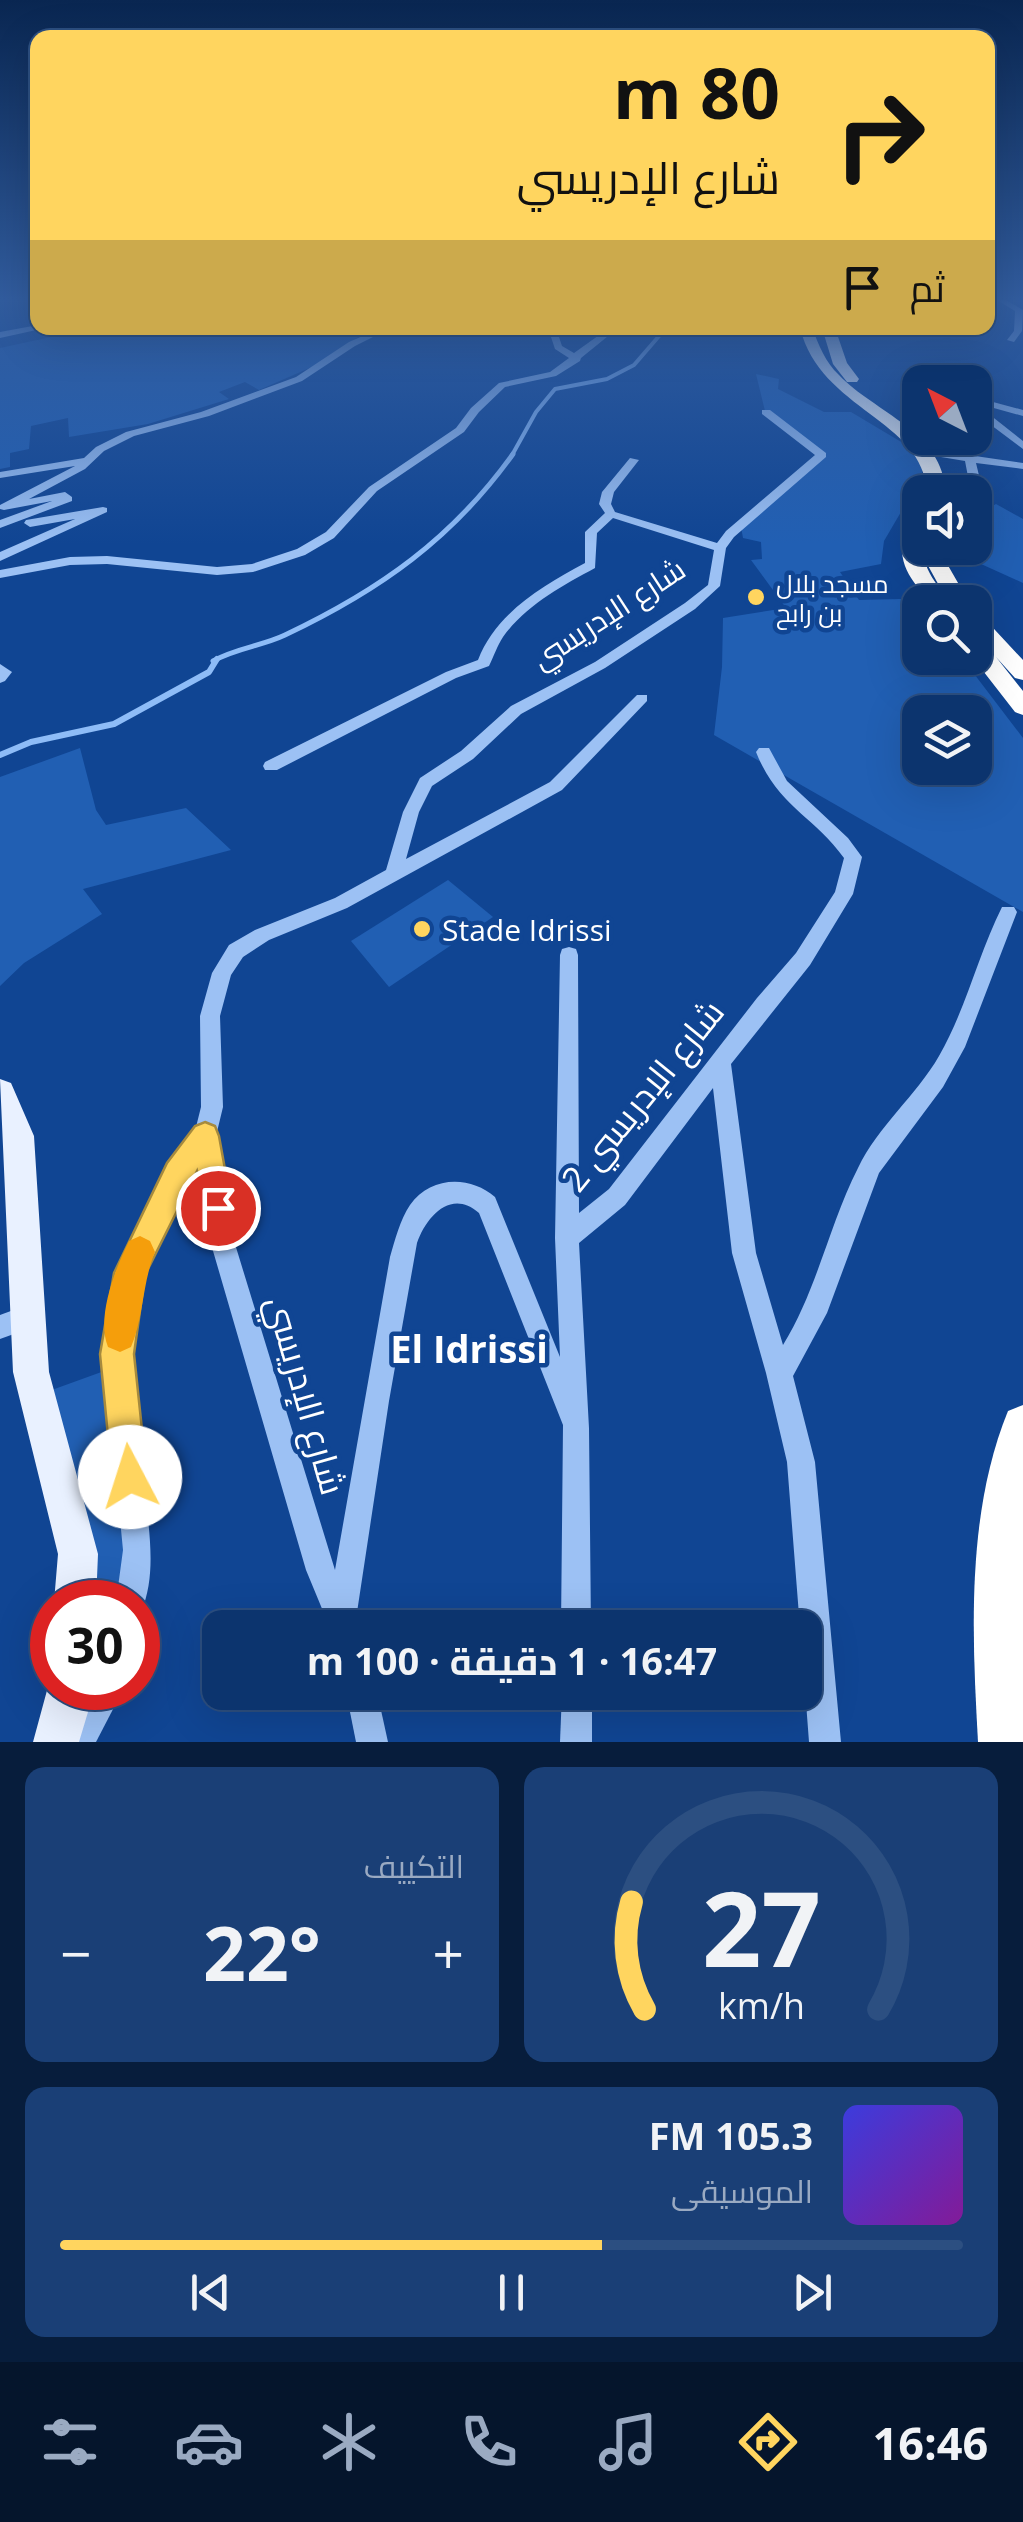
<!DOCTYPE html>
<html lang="ar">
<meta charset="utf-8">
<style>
:root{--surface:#0c346e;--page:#1a3f76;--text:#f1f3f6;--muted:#9aaac2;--line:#2c4f81;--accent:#ffd55f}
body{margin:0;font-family:"Open Sans",Cairo,sans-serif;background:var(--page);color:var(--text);direction:rtl;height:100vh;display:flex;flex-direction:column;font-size:38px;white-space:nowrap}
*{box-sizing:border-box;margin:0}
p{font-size:32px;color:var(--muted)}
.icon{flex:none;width:55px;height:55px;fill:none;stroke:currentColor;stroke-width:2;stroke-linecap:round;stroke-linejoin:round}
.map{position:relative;height:1742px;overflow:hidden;direction:ltr}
.drawer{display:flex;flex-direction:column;gap:25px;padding:25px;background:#071d3c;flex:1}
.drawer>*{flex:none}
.top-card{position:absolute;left:30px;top:30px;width:965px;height:305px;border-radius:20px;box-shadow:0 10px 40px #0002,0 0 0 2px var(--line);direction:rtl;background:#ffd55f;color:#111;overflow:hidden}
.needle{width:65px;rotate:318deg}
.fabs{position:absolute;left:902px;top:365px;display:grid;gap:20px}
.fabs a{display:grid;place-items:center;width:90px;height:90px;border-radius:20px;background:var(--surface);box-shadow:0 10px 40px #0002,0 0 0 2px var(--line);font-size:50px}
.speed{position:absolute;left:30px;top:1580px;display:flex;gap:20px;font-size:50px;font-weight:700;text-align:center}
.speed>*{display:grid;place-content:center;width:130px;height:130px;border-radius:50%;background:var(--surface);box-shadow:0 10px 40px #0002,0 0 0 2px var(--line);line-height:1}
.speed .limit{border:15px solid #d22;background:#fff;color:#111}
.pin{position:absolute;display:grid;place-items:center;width:85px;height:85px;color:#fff;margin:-42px;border:5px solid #fff;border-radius:50%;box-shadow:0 2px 10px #0007}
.me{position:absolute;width:110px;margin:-55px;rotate:355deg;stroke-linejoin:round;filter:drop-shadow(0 0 8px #0008)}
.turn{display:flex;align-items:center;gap:35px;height:210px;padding:0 50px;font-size:45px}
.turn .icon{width:130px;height:130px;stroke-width:2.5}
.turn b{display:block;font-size:70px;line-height:85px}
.then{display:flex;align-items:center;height:95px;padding:0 50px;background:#0003;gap:20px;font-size:38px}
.big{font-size:75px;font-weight:700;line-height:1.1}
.drawer .widget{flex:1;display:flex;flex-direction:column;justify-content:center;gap:15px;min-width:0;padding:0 35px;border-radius:20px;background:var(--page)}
.drawer .dial{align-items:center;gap:0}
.dial svg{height:260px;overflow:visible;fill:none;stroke:var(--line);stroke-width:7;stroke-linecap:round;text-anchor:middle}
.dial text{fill:var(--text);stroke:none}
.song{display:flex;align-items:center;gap:30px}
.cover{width:120px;height:120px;border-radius:15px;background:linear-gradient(135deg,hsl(240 70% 55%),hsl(290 70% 35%))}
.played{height:10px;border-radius:5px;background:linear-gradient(90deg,var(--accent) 60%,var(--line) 60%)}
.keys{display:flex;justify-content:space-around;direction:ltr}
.heat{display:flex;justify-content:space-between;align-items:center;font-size:55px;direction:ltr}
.drawer .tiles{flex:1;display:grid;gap:25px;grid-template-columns:1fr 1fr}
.widget:last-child{grid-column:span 2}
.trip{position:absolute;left:202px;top:1610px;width:620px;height:100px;border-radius:20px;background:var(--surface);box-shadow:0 10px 40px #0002,0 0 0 2px var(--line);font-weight:700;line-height:100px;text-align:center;direction:rtl}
.menu{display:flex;height:160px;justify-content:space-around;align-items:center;background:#05152c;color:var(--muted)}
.menu .icon{width:70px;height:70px}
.menu .on{color:var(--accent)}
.menu b{font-size:45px;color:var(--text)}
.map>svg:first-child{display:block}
.green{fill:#215fb3;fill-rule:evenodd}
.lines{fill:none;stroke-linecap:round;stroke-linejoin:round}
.stream-far2{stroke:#8ebcf7;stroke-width:4}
.stream-far1{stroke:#8ebcf7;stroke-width:5}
.stream{stroke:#8ebcf7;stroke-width:6}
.minor{fill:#9cc1f4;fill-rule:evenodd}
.major{fill:#e9f1ff;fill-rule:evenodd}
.highway{fill:#fff;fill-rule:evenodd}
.route{fill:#ffd55f;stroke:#a68a3e;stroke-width:2.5}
.slow{fill:#f59e0b}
.poi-dot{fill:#ffd55f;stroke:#104593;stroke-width:4}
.labels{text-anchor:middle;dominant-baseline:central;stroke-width:9;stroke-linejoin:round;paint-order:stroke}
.far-poi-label{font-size:25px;fill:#fff;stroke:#104593;text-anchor:start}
.street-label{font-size:30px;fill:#fff;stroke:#104593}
.poi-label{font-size:30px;fill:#fff;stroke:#104593;text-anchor:start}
.near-street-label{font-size:35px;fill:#fff;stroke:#104593}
.near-neighbourhood-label{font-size:38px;font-weight:bold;fill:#fff;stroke:#104593}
</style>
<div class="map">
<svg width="1023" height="1742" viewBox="0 0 1023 1742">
<rect width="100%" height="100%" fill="#104593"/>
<g class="green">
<path d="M93,328H371L321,363L259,390L245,382L219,392L229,399L148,424L69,437L68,418L31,426L29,449L10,453V467L0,469V348Z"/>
<path d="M756,374L779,379L778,389L824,412H851L908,446L922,466V476L884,541L881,564L840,572L859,600L901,599L920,613V658H962L1023,738V912L714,735L722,667L723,618L786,608L751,560L762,559L761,542L743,538L741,527L821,457L765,411ZM920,712H975V768H920Z"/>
<path d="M996,504L1023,519V583L981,564L976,556L984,521L979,506L987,509Z"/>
<path d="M80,748L96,810L106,825L186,808L231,850L83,889L102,914L24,963L0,986V777Z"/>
<path d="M448,880L493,917L389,987L351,941Z"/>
<path d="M118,1366L134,1576L131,1602H90L91,1574L49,1391Z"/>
</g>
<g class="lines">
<path class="stream-far2" d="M511,457L536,412L555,389L607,379L634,365L666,328"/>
<path class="stream-far1" d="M213,661C236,648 262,646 285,635C380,590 452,539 513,454"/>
<path class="stream" d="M0,755L31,742L114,724L209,672L217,659"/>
<g class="minor">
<path d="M997,300H1006L1023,310L1022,331L1014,342L1007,340L1014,331L1015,311Z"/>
<path d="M38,325L41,329L0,338V332Z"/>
<path d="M381,328H391L355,346L302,381L209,416L134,436L104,451L85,469L29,499L65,492L72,497V501L0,528V520L52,501L4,510L0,509V505L75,466L0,478V472L84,458L96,447L126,432L201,412L296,377L349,342Z"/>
<path d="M548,328H556L562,346L574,353L609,328H618L581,358L580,361L556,376L505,387L479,412L464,432L377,491L334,538L305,555L253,572L217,575L107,564L70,565L0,578V570L70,557L107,556L217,567L252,564L297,549L326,532L369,487L456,428L471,408L499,383L550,372L569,358L555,349Z"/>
<path d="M982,399L1023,410V416L983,405L980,407L1023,441V449L975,413V402Z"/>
<path d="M762,410H770L826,453V457L734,537L726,548L720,586L695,609L605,668L521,714L473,759L432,786L419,812L406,859L550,782L637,695H647V701L562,790L347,908L269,940L243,957L231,975L220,1016L223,1107L216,1136L235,1244L335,1570L390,1257C395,1240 400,1220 410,1205C430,1176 470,1175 495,1197L560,1357L555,1238L560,955L562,949L569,947L576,949L578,955L579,1213L609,1189L757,998L796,953L835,892L844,858C813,815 778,807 756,752L759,748H769L787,781L848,838L862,857L853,894L810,965L731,1064L756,1253L783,1345C817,1290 829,1225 858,1168C878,1126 916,1096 939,1056C966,1009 978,955 1002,907H1014L1017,912L965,1047L943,1087L879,1173L827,1313L793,1376L815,1462L841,1742H809L805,1689V1628H800L787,1462L766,1373L732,1253L713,1088L625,1205L579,1243L589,1428L591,1628H561L563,1425L479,1213C451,1188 426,1217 417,1243L389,1401L356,1619L360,1628H330L306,1570L211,1244L198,1163C162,1214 130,1291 130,1355C130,1396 140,1450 145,1492C149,1531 157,1575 141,1612L138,1614V1602H116L123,1550L104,1354L118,1273L169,1166L195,1131L201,1107L200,1016L212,973L229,945L255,930L335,898L386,870L403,812L420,778L461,751L511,706L595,662L685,603L708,585L714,550L613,518L597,533L595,568C562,586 526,605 503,637C497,646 494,656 489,666L456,678L277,770H265L263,766L265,762L446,672L478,660C496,613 542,586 585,563V532L605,513L599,504L602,492L630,458L639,460L614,492L611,504L615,512L717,543L726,531L815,455L762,414Z"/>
<path d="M945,452L964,454L969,452L975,456L1023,463V469L976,463L982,488L975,494L965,492L970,487L965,461L941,457V453Z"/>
<path d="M103,507L107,508V512L0,561V552L75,519L30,527L24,523L26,520Z"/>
<path d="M0,664L12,672L5,681L0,683Z"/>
<path d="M27,1305L36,1308L39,1317L36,1326L0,1339V1315Z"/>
<path d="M92,1688H124L96,1742H63Z"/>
<path d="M346,1692H377L388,1742H356Z"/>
<path d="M562,1692H592V1742H560Z"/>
</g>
<g class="major">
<path d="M0,1079L11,1083L34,1136L49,1372L98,1554L96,1602H54L58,1554L13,1372Z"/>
<path d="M52,1672V1688H90L88,1712L79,1742H33Z"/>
</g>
<g class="highway">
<path d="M800,328H812C819,345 825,362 839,375C874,412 945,433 945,492H927C923,419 821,411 800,328Z"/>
<path d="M822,328H835L847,363L859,379L857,382H847L833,364Z"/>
<path d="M920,514C920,547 921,566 942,591L926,562L923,548H942L946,562L969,602H930C912,581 894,561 906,532C910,522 910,518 920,514Z"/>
<path d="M975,615L982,616L1023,660V680L1015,678L996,657L1023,691V715L1015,712L973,658L975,638L980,640L975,634Z"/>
<path d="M1023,1405V1742H978C972,1634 966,1514 1008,1411Z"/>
</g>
</g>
<linearGradient id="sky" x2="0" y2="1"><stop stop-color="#092651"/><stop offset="0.55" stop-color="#315c9e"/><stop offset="1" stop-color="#315c9e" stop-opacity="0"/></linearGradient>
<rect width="1023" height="544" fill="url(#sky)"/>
<path class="route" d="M205,1122L215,1126L219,1136L232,1208L228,1218L218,1223L207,1218L197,1171L145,1275L134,1354L147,1477L142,1490L130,1495L117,1490L112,1477L100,1354L114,1273L167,1163L195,1126Z"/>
<path class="slow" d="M140,1236L150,1241L155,1252C142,1283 144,1317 131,1347L120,1352L108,1347C96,1317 115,1269 129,1241Z"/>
<g class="poi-dot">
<circle cx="756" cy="597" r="10"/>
<circle cx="422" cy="929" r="10"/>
</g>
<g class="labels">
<g class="far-poi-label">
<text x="776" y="583">مسجد بلال<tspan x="776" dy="29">بن رابح</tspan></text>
</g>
<g class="street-label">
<text transform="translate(608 613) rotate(-33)">شارع الإدريسي</text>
</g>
<g class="poi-label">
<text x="442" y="929">Stade Idrissi</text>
</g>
<g class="near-street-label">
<text transform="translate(642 1095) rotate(-51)">شارع الإدريسي 2</text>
<text transform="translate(307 1395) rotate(74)">شارع الإدريسي</text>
</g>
<g class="near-neighbourhood-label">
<text x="469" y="1348">El Idrissi</text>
</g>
</g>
</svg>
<div class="fabs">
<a><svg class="needle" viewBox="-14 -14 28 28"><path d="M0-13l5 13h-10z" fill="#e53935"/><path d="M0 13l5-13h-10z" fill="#9aaac2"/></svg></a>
<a><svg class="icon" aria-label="sound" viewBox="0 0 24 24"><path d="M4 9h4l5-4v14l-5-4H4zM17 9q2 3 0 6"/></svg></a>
<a><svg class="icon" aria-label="search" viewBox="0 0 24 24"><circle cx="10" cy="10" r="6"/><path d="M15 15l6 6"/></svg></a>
<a><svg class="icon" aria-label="layers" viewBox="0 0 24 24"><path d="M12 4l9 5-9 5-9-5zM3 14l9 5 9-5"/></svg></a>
</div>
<div class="speed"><div class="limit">30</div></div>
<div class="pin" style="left:218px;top:1208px;background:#d93025"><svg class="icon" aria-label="arrive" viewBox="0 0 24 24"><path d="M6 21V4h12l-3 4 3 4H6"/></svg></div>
<svg class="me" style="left:130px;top:1477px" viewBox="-20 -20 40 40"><circle r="19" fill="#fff"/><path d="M0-13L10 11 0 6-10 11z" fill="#ffd55f"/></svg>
<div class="trip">16:47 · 1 دقيقة · 100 m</div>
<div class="top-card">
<div class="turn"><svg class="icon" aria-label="right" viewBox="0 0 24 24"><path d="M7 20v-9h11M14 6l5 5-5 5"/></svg><div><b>80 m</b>شارع الإدريسي</div></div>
<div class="then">ثم<svg class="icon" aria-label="arrive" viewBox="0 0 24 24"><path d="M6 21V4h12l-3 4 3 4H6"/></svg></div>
</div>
</div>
<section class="drawer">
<div class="tiles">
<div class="widget dial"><svg viewBox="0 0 100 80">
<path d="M14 69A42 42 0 1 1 86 69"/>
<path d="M14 69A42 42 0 0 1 10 36" stroke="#ffd55f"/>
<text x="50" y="56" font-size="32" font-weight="700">27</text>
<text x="50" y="72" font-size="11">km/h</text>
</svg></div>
<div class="widget"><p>التكييف</p>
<div class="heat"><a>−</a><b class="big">22°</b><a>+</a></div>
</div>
<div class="widget">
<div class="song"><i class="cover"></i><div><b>105.3 FM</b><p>الموسيقى</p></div></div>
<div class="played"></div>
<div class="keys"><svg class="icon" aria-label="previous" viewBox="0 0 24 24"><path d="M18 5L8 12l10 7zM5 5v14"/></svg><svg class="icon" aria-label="pause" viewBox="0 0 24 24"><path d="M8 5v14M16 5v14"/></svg><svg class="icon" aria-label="next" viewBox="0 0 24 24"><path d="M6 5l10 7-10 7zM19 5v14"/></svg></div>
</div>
</div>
</section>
<nav class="menu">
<b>16:46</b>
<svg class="icon on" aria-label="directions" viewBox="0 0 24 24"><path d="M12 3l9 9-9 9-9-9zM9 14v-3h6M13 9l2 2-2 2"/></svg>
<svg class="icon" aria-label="music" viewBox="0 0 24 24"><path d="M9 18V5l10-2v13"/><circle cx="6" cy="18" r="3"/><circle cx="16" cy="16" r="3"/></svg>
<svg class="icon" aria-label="phone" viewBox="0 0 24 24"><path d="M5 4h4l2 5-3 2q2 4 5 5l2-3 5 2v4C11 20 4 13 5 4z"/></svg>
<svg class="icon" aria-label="climate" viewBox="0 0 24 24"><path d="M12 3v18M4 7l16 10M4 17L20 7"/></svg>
<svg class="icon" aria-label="car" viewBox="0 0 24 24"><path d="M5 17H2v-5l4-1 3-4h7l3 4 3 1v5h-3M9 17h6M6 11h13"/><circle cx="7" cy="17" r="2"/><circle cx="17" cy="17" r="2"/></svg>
<svg class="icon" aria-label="filters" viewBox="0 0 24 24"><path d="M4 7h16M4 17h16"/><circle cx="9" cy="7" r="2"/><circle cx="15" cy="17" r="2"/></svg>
</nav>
